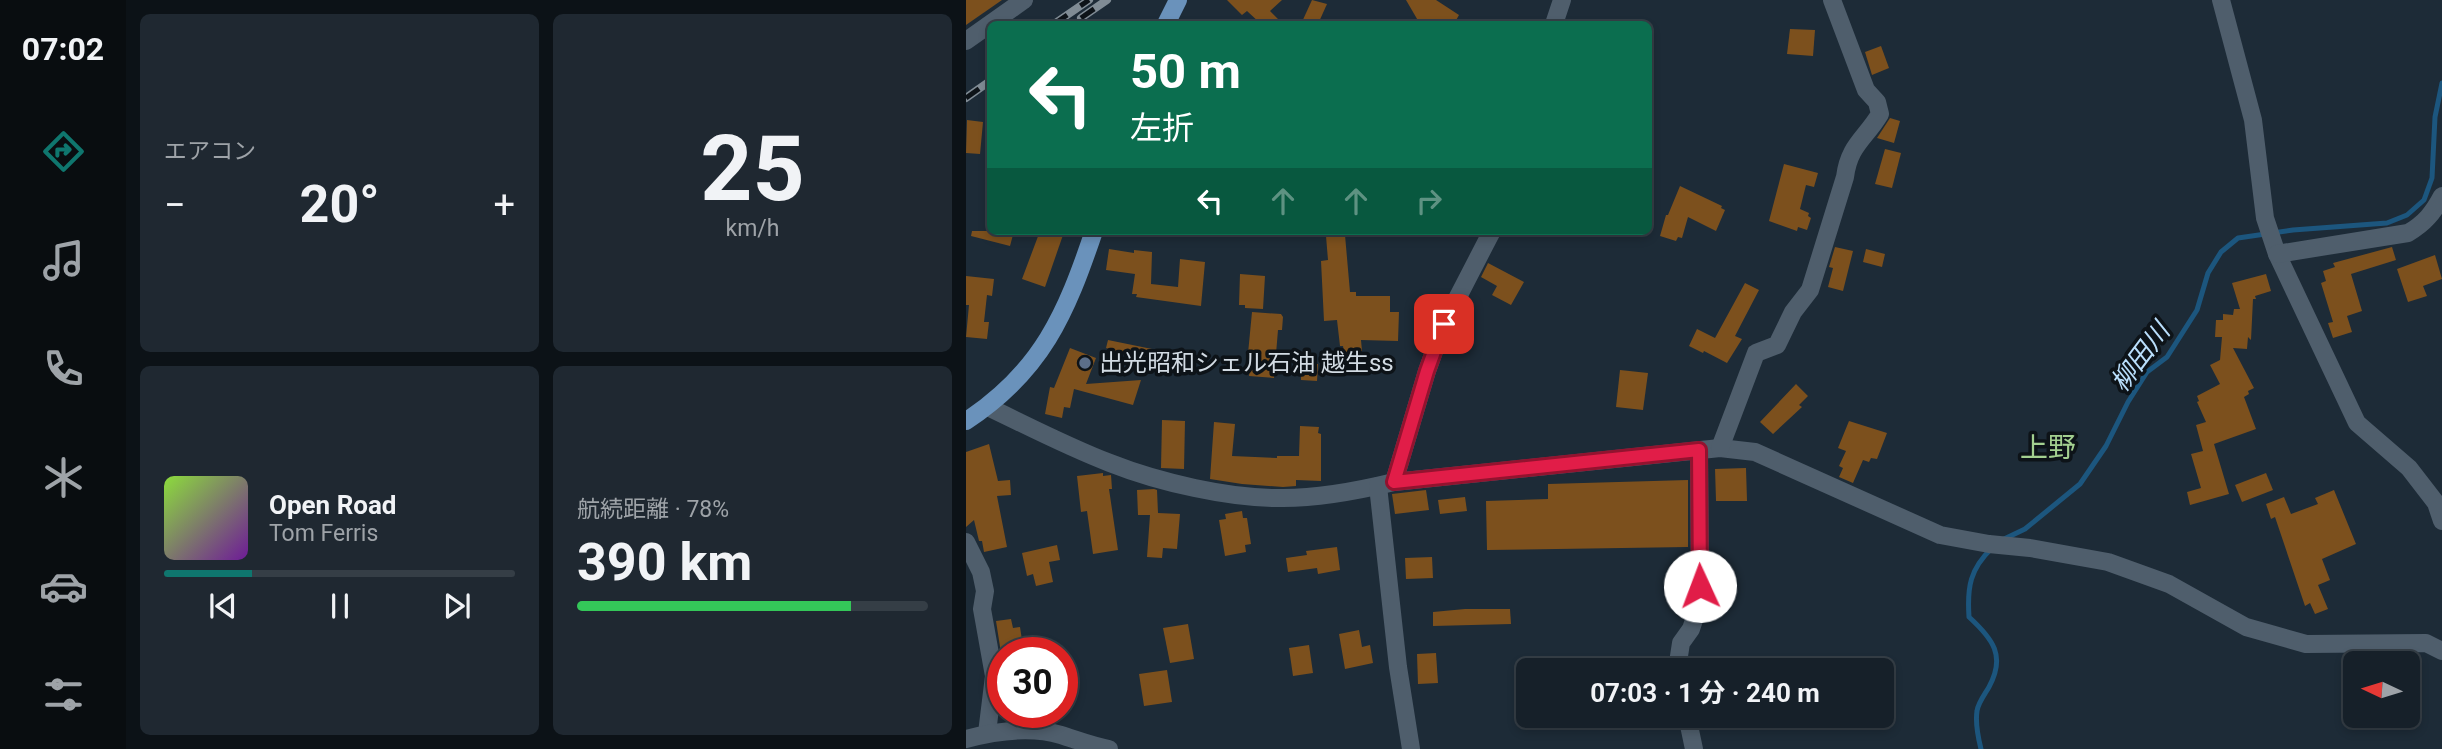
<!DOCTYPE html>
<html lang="ja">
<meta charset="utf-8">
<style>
:root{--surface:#162029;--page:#1f2831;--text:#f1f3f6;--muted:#9ea3a8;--line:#353e46;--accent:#0f766e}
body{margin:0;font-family:Roboto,"Noto Sans JP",sans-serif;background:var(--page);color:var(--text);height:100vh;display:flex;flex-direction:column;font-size:26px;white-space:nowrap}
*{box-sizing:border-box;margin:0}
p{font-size:23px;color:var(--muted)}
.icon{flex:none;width:38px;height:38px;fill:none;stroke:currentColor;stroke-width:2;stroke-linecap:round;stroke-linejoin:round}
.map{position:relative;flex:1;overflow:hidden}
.sheet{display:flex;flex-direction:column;gap:14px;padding:14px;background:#0c1217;width:840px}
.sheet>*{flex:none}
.banner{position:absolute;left:21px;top:21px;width:665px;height:214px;border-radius:10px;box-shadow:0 4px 10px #0003,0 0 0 2px var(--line);background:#0b6e4f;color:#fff;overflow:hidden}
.needle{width:46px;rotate:274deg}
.controls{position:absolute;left:1377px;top:651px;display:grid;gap:14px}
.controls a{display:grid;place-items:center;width:77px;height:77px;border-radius:10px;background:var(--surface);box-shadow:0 4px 10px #0003,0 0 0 2px var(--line);font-size:35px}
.speed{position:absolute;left:21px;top:637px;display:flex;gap:14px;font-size:35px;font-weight:700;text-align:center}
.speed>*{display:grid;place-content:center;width:91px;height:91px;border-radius:50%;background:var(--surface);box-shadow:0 4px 10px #0003,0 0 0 2px var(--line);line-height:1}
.speed .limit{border:10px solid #d22;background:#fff;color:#111}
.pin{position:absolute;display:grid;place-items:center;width:60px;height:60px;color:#fff;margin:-30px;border-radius:14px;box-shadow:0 4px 10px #0006}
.me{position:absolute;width:77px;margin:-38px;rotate:358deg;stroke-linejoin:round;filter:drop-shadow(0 0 5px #0008)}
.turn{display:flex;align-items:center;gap:24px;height:147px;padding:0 28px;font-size:32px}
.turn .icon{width:91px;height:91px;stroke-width:2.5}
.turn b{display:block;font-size:49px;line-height:60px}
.lanes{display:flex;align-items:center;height:66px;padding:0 28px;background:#0003;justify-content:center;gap:35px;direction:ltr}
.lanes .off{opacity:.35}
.big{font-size:52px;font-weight:700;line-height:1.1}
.sheet .widget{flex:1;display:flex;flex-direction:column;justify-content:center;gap:10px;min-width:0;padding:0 24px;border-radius:10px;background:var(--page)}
.sheet .dial{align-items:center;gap:0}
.dial b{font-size:91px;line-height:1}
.song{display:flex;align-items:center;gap:21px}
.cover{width:84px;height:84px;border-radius:10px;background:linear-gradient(135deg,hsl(90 70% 55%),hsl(280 70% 35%))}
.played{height:7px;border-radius:4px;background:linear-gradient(90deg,var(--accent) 25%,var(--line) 25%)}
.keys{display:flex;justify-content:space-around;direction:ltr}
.heat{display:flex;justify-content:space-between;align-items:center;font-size:38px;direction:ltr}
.charge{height:10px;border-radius:5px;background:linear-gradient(90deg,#34c759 78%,var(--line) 0)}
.sheet .tiles{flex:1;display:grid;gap:14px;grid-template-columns:repeat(2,1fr)}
.trip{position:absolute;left:550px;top:658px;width:378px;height:70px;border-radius:10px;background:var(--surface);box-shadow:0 4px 10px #0003,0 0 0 2px var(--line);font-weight:700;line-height:70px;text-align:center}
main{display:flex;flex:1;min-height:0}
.dock{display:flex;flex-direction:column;width:126px;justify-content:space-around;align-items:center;background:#090d10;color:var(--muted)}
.dock .icon{width:49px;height:49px}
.dock .current{color:var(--accent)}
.dock b{font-size:32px;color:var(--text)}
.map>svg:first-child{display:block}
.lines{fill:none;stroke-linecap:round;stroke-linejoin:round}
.stream{stroke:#1c567e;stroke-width:5}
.building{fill:#7c501d}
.minor{stroke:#4f5e6c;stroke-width:18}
.major{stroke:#6a92bb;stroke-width:18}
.rail-casing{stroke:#808c95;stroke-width:8}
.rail{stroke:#0d1318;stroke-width:5;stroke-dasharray:16;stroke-linecap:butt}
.route-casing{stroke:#92132f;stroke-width:18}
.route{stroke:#e11d48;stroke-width:12}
.service-dot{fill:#5c6f8a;stroke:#0d1318;stroke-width:2.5}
.labels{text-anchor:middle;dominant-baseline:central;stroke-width:7;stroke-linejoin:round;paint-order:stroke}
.poi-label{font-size:24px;fill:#d2dbe3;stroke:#0d1318;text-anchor:start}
.water-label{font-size:26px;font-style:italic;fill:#b9defb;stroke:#0d1318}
.quarter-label{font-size:28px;fill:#a3d090;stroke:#0d1318}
</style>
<main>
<nav class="dock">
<b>07:02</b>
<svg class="icon current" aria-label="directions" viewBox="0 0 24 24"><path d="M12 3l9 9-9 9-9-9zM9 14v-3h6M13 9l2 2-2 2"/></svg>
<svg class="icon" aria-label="music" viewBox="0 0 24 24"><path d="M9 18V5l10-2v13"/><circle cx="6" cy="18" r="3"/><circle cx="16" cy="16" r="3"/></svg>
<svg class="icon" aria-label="phone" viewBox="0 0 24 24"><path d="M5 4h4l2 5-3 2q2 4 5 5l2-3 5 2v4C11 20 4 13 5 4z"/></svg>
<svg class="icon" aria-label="climate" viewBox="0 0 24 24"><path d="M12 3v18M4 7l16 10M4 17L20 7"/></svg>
<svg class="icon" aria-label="car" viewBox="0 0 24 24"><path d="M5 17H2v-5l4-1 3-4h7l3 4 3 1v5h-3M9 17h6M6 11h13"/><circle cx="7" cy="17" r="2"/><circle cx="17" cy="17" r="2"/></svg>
<svg class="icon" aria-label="filters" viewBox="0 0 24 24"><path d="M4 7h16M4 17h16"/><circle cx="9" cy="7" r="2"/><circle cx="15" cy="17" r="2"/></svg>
</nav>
<section class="sheet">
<div class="tiles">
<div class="widget"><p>エアコン</p>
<div class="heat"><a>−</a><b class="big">20°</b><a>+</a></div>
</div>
<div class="widget dial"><b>25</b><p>km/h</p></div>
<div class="widget">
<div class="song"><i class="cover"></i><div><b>Open Road</b><p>Tom Ferris</p></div></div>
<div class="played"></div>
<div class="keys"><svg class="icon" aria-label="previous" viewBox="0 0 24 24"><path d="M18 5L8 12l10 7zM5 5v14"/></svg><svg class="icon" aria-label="pause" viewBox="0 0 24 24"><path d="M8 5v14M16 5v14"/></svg><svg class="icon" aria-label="next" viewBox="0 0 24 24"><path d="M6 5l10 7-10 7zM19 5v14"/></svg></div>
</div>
<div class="widget"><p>航続距離 · 78%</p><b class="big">390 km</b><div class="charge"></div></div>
</div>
</section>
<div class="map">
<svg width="1476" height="749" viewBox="0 0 1476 749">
<rect width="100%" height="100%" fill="#1d2b37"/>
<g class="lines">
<g class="stream">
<path d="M1036,540L1059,529L1114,484L1140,446L1162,402L1181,372L1201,357L1231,310L1242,273L1255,252L1272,238L1327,230L1421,223L1441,215L1458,200L1466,178L1469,117L1476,83"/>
<path d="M1015,749C1012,737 1009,724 1011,711C1012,703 1019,694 1023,687C1040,656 1027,639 1003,617C1001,587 1004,569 1026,548"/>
</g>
</g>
<g class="building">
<path d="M0,0H36L0,25Z"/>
<path d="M261,0H316L304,11L317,24H295L281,11L276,15Z"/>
<path d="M346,0L361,4L352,24H335Z"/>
<path d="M440,0H470L493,15L488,24H454Z"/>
<path d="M824,29L849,30L847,56L821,54Z"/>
<path d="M915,46L923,68L906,75L899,52Z"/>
<path d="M924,118L934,121L928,143L911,138Z"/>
<path d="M1,120L17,122L14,154L0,153Z"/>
<path d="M919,149L935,153L926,188L909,184Z"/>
<path d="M818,164L852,173L848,187L840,185L834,209L843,213L842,216L845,218L841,230L832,227L831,231L803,221Z"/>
<path d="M714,186L756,206L755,208L759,210L750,231L722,217L716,238L712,237L710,241L694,236L700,215H702Z"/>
<path d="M6,231H48L44,246L5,236Z"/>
<path d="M74,231H85L97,235L79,287L56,279Z"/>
<path d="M379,235L384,292H390V296H424V312H433L432,341L395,340L396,351L378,352L377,346H374L371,320L358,321L355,261L362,260L360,236Z"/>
<path d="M869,247L887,251L877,291L862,287L867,268L863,267Z"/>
<path d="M1426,247L1430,260L1385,274L1396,311L1381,316L1386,332L1367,338L1362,323L1367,322L1355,283L1360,281L1357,271L1369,267L1367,263Z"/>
<path d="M143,249L168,253V250L186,252L185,284L212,287L214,259L239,262L235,306L170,297L171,294H166L169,274L140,270Z"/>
<path d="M900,249L919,254L916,267L897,262Z"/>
<path d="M1469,255L1476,279L1457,286L1461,296L1442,302L1431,269Z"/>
<path d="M522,263L558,282L545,305L526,295L531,286L515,277Z"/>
<path d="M274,274L299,276L297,309L279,308V305H273Z"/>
<path d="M1300,274L1305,291L1289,296L1290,299H1287L1285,340L1282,337L1281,349L1267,348L1288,388L1282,391L1283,394L1278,397L1290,429L1248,444L1263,494L1224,505L1221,492L1235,488L1225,454L1237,451L1230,425L1240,422L1231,402L1233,401L1231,396L1254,384L1244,365L1254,360L1256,337H1249L1250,320H1257V314L1267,315L1268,309H1274L1266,283Z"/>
<path d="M0,276L28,279L26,296L21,295L18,322H23L21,339L0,337L3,305H0Z"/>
<path d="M779,283L793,290L769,336L776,339L761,363L738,351L737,353L723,346L731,329L749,338Z"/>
<path d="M286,312L315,314L317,317L316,330H312L308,378L283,376L284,365L281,364Z"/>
<path d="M142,340L186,349L181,363L140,348Z"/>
<path d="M104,348L130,358L120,384L175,380L167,405L108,389L104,408L98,407L96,418L79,414L84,387L88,388Z"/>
<path d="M335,363L352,364L351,381L335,380Z"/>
<path d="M654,370L682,373L677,410L650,407Z"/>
<path d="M830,384L842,396L833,405L836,407L807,434L794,422Z"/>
<path d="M196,420L219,421L218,469L195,468Z"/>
<path d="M883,421L921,433L911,459L905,458L903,462L897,460L887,483L873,477L877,468L873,466L880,451L872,448Z"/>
<path d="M248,422L269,424L266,456L311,458V456H333L334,426L353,427L352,433L355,434V481L330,480V486L317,487L276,484L244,479Z"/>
<path d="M23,444L32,481L44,480L45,495L31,496L41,547L18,552L16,541H13L8,520L0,527V452Z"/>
<path d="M780,468L781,501H750L749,469Z"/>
<path d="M137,473V476L145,475L146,489H143L152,550L127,554L121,511L115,512L111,476Z"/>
<path d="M1300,473L1307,490L1276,502L1269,485Z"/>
<path d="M722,480V547L521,550L520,501L582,499V484Z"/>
<path d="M188,489L191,490L192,513L214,514L211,549L197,548L196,558L181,557L184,515H172L171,490Z"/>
<path d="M460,490L463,510L429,514L426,494Z"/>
<path d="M1368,490L1390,544L1356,559L1364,580L1352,585L1362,609L1349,614L1344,603L1339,606L1309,517L1305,519L1300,504L1318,497L1325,514L1352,504L1349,498Z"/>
<path d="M499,497L501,511L474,514L472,500Z"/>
<path d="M276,511L277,518H281L285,544L279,545L280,552L259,556L253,520L260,519L259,514Z"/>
<path d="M91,545L94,560L83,562L87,582L70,586L67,574L61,576L56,553Z"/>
<path d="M371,547L374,570L352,574L351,568L322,572L320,558L341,555L340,551Z"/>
<path d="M466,557L467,578L440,579L439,558Z"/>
<path d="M499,609H544L545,624L467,626V612Z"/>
<path d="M45,619L47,628L54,627L58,653H35L30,621Z"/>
<path d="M222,624L228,659L204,663L197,628Z"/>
<path d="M393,630L396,647L404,645L407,663L379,669L373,634Z"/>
<path d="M343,645L347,673L327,676L323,648Z"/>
<path d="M470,653L472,683L452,684L451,654Z"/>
<path d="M201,670L206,702L178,706L173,674Z"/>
</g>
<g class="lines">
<g class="minor">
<path d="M1255,0L1287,120L1299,218L1311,254L1391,423L1443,468L1470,503L1476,521"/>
<path d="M588,24L596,0"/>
<path d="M0,41L58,0"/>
<path d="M1311,254L1442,233C1459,223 1467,213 1476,196"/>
<path d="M22,407C62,426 102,447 144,463C192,482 264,499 317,498C355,498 391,491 428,482L754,448L789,452L974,535L1023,544L1064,548L1142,562L1203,584L1280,627L1340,644L1460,643L1476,651"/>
<path d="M754,448L790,353L811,345L827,312L844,290L879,177C883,145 899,139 914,114L911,102L900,90L866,0"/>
<path d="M428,482L461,371L478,324L526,231"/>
<path d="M412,486L432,667L445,749"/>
<path d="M0,542L15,572L19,591L16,609L28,676L21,733"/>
<path d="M714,670L713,656L715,643L725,629L732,608L734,586L733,450"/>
<path d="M721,716L728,749"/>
<path d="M0,739C30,731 64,726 95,735C111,740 126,746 143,749"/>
</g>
<g class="major">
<path d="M200,24L212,0"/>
<path d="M0,421C76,371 100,314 128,231"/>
</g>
<defs>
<g id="rail">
<path d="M115,18L141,0"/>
<path d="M88,24L123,0"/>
<path d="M0,98L24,81"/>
</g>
</defs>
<use href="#rail" class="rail-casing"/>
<use href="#rail" class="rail"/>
</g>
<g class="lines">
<defs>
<path id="route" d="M478,324L461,371L428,482L733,450L734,586"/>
</defs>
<use href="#route" class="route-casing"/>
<use href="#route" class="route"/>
</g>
<circle class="service-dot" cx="119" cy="363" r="7"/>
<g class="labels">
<g class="poi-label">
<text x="133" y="363">出光昭和シェル石油 越生ss</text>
</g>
<g class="water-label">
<text transform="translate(1174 357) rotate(-53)">柳田川</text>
</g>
<g class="quarter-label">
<text x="1082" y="447">上野</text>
</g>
</g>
</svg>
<div class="controls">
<a><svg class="needle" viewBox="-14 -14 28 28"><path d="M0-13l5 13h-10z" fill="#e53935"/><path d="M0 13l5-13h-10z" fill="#9ea3a8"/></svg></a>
</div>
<div class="speed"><div class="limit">30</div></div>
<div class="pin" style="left:478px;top:324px;background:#d93025"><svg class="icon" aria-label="arrive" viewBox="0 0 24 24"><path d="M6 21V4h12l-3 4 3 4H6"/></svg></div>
<svg class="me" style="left:734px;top:586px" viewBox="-20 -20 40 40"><circle r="19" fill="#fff"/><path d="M0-13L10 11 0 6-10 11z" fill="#e11d48"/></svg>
<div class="trip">07:03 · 1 分 · 240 m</div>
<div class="banner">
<div class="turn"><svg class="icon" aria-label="left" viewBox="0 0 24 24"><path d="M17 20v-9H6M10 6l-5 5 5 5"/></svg><div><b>50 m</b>左折</div></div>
<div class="lanes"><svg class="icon" aria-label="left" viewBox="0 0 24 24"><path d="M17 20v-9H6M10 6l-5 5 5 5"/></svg><svg class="icon off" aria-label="ahead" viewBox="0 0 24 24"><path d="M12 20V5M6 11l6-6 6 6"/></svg><svg class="icon off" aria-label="ahead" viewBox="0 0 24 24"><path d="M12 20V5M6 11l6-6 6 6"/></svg><svg class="icon off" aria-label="right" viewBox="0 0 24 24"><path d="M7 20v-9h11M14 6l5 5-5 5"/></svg></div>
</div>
</div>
</main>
